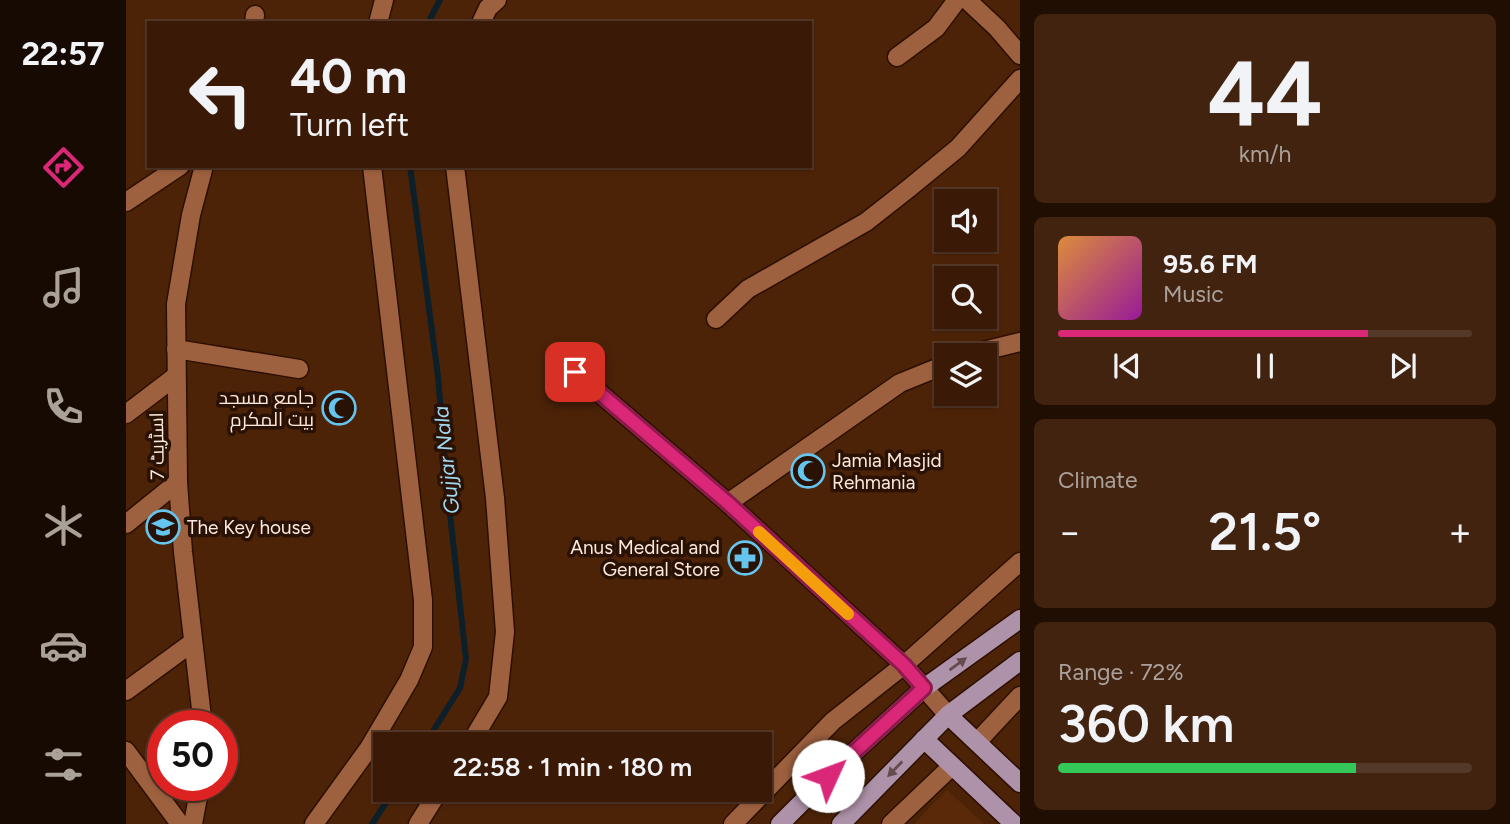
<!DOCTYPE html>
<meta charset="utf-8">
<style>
:root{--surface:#3a1a06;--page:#412310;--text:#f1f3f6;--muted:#aba19b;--line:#543828;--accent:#db2777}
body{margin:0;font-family:Figtree,Cairo,sans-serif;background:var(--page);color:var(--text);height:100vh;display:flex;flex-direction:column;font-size:26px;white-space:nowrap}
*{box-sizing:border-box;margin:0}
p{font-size:23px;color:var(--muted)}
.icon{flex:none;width:38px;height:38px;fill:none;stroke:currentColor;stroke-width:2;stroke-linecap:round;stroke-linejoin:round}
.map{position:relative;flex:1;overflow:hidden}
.side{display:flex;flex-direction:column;gap:14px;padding:14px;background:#200e03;width:490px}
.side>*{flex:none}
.top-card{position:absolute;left:21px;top:21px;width:665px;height:147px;border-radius:0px;box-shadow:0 2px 5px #0004,0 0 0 2px var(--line);background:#3a1a06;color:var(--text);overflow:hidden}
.buttons{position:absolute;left:808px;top:189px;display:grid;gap:14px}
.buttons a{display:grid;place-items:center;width:63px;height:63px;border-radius:0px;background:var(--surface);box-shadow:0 2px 5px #0004,0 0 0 2px var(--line);font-size:35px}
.speed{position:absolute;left:21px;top:710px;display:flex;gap:14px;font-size:35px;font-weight:700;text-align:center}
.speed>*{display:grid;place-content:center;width:91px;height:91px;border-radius:50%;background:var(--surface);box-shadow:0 2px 5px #0004,0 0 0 2px var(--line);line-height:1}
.speed .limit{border:10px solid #d22;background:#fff;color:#111}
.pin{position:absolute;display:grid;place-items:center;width:60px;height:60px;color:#fff;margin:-30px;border-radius:14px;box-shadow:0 4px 10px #0006}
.me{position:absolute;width:77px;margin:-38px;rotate:47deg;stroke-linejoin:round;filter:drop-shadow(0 0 5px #0008)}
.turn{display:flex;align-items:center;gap:24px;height:147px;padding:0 28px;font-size:32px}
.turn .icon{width:91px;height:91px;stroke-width:2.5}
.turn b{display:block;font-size:49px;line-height:60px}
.big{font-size:52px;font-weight:600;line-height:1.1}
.side .card{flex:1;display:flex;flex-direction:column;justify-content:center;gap:10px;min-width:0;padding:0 24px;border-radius:10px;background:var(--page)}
.side .dial{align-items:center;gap:0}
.dial b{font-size:91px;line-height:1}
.song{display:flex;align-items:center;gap:21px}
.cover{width:84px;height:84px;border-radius:10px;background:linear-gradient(135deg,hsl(30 70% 55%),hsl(300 70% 35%))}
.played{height:7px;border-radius:4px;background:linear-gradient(90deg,var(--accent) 75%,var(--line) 75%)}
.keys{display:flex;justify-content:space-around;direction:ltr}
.heat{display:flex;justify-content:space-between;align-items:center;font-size:38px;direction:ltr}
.charge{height:10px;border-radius:5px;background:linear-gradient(90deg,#34c759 72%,var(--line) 0)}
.trip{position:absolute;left:247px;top:732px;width:399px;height:70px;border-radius:0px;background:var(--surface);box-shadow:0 2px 5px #0004,0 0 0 2px var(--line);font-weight:600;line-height:70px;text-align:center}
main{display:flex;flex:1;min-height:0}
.dock{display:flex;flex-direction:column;width:126px;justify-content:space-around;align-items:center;background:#170a02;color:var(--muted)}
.dock .icon{width:49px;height:49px}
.dock .current{color:var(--accent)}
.dock b{font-size:32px;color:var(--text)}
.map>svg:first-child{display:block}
.built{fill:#59290a}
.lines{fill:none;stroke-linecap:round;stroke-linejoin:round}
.stream{stroke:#0d1f28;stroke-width:6}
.minor-casing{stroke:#2c0f00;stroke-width:21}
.major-casing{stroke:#2c0f00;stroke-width:21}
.minor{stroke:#9e613f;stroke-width:18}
.major{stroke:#ae92a9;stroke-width:18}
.oneway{fill:#654b4e}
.route-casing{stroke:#8e194d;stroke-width:18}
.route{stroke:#db2777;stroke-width:12}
.slow{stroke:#f59e0b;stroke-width:12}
.labels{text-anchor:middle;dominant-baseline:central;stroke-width:7;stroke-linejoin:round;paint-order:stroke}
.poi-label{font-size:19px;fill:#fee8dd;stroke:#291104;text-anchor:end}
.street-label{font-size:19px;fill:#fee8dd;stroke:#291104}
.water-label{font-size:21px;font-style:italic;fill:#9fd8f3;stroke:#291104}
</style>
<main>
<nav class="dock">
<b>22:57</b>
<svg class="icon current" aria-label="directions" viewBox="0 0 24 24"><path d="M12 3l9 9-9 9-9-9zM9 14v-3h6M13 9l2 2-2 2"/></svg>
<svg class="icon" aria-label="music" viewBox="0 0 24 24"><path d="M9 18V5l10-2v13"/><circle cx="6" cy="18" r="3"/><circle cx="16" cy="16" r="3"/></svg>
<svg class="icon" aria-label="phone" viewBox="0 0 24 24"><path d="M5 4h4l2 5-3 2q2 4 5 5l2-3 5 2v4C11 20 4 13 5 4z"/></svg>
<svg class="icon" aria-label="climate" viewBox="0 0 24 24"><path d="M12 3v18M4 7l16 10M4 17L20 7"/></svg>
<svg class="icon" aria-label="car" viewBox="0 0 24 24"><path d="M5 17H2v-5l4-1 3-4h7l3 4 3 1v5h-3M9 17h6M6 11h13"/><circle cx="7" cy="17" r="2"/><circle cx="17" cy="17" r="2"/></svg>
<svg class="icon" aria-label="filters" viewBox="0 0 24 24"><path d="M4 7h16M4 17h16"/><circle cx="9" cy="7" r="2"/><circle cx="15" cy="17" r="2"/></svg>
</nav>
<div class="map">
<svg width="894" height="824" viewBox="0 0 894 824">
<rect width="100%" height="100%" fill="#4d2308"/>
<path class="built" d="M821,790L858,824H788Z"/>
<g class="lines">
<g class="stream">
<path d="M302,23L314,0"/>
<path d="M284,166L312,376L321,487L340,659L334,688L299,744"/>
<path d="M246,824L269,789"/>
</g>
<defs>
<g id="minor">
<path d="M841,0L871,28L894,55"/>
<path d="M128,23L129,15"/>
<path d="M252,23L258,0"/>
<path d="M355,23L362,8L371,0"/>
<path d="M771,57L810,28L831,0"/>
<path d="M329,166L369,498L379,632L372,697L344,744"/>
<path d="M0,202L54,166"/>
<path d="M590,319L622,289L740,222L782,189L832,148L894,79"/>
<path d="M50,349L173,369"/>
<path d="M841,355L894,342"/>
<path d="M449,372L602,503L778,665L822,715"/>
<path d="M0,414L50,376"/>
<path d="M602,503L774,383L821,364"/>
<path d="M0,524L52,482"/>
<path d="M0,691L67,642"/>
<path d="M77,726L57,552L52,482L50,304L65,215L78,166"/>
<path d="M851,742L894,696"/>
<path d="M0,751L54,824"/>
<path d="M67,824L74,786"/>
<path d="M188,824L243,748L283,680L297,647V600L246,166"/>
<path d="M292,824L314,789"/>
<path d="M607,824L707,721L778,665L894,562"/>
<path d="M765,824L826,766"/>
</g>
<g id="major">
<path d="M822,715L894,783"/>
<path d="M798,739L888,824"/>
<path d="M654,824L702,776L798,688L894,619"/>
<path d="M715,824L822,715L894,661"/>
</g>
</defs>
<use href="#minor" class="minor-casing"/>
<use href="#major" class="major-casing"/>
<use href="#minor" class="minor"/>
<use href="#major" class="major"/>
</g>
<defs><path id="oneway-solid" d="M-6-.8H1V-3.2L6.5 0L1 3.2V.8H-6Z" transform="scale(1.75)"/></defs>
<g class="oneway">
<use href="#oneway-solid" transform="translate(832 664) rotate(-36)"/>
<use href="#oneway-solid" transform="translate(769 769) rotate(134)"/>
</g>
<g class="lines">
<defs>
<path id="route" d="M449,372L602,503L778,665L798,688L702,776"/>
</defs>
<use href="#route" class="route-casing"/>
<use href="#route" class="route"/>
<path class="slow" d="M633,532L722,614"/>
</g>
<defs>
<symbol id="mosque-ring" viewBox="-11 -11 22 22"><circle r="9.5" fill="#291104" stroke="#65c5ee" stroke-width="1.5"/><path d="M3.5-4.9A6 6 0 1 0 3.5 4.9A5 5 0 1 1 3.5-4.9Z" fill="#65c5ee"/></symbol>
<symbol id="school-ring" viewBox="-11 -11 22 22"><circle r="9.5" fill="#291104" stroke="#65c5ee" stroke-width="1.5"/><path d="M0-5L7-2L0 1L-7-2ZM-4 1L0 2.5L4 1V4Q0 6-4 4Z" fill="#65c5ee"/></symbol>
<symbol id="pharmacy-ring" viewBox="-11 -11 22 22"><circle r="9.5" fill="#291104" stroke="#65c5ee" stroke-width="1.5"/><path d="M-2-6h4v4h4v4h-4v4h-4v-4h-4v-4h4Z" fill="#65c5ee"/></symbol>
</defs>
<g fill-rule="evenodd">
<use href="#mosque-ring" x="194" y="389" width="38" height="38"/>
<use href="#mosque-ring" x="663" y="452" width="38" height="38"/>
<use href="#school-ring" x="18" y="508" width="38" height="38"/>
<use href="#pharmacy-ring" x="600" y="539" width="38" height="38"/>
</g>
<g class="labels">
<g class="poi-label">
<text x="188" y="397">جامع مسجد<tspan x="188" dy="22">بیت المکرم</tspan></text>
<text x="706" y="460" text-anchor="start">Jamia Masjid<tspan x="706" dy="22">Rehmania</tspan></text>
<text x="61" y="527" text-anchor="start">The Key house</text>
<text x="594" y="547">Anus Medical and<tspan x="594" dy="22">General Store</tspan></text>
</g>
<g class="street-label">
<text transform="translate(31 446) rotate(-91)">اسٹریٹ 7</text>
</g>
<g class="water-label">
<text transform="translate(320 460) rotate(-96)">Gujjar Nala</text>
</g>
</g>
</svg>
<div class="buttons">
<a><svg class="icon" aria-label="sound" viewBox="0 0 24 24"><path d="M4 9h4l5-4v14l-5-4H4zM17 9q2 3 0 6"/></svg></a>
<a><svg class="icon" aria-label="search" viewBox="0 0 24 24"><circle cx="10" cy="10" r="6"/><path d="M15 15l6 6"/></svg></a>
<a><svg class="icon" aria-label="layers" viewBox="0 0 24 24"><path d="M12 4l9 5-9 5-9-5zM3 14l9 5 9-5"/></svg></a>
</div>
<div class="speed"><div class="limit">50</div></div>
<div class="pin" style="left:449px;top:372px;background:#d93025"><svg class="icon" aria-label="arrive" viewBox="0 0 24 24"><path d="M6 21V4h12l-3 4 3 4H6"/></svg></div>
<svg class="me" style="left:702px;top:776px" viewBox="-20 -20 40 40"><circle r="19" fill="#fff"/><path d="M0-13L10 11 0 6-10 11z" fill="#db2777"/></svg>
<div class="trip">22:58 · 1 min · 180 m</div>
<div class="top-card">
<div class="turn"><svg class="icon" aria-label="left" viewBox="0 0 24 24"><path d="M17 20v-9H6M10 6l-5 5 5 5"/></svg><div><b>40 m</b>Turn left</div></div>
</div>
</div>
<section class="side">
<div class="card dial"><b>44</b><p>km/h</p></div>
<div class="card">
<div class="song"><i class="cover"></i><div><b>95.6 FM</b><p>Music</p></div></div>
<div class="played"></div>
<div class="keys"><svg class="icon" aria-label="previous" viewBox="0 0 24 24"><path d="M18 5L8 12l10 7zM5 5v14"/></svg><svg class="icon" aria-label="pause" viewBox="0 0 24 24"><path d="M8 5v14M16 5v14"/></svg><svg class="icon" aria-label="next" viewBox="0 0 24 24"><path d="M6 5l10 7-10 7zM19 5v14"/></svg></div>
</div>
<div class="card"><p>Climate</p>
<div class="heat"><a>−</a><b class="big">21.5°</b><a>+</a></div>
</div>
<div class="card"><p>Range · 72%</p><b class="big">360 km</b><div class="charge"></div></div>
</section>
</main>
